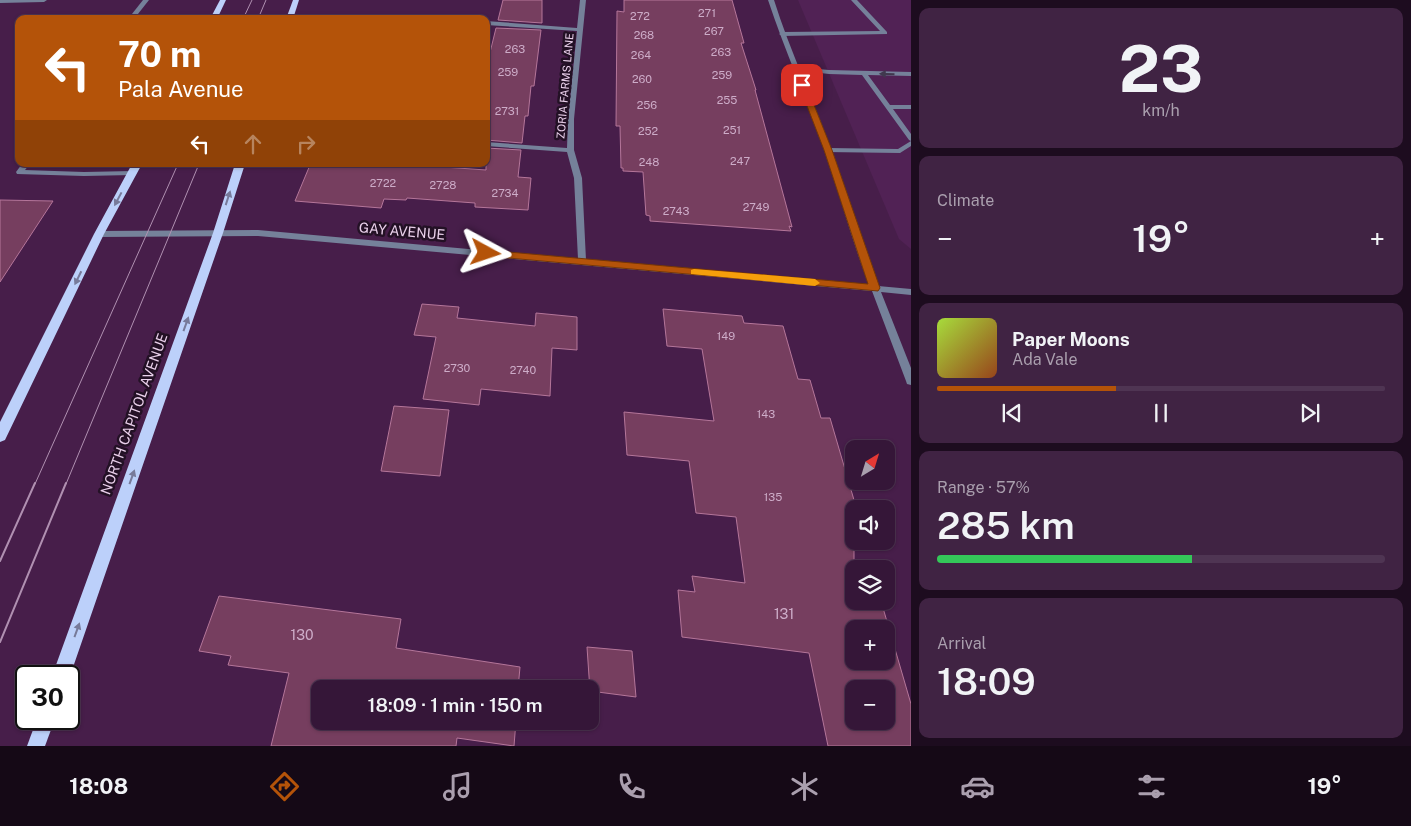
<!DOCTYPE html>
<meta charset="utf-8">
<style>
:root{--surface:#351638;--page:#402343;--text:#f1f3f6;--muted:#aa9fae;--line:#4f3553;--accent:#b45309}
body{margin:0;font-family:"Public Sans",sans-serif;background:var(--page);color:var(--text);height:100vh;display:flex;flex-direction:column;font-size:19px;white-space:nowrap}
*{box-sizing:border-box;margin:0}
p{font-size:16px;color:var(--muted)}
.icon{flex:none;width:28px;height:28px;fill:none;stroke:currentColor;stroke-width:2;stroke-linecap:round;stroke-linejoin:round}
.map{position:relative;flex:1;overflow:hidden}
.side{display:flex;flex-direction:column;gap:8px;padding:8px;background:#1d0c1f;width:500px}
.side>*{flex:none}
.top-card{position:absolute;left:15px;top:15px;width:475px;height:152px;border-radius:10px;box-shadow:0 1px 4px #0004,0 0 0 1px var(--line);background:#b45309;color:#fff;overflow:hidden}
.needle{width:32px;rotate:38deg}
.buttons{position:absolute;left:845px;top:440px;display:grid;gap:10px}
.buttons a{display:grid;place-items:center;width:50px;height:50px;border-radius:10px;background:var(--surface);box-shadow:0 1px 4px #0004,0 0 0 1px var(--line);font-size:25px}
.speed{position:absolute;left:15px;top:665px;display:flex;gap:10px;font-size:25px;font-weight:700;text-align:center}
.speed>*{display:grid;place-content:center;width:65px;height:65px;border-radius:50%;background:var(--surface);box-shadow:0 1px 4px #0004,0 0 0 1px var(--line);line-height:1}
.speed .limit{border:2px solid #111;border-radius:8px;background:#fff;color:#111}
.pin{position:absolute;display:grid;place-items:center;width:42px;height:42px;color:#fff;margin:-21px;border-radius:10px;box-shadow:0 2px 8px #0006}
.me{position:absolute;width:55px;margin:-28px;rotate:95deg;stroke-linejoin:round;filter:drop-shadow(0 0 4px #0008)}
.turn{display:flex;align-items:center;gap:18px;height:105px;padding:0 20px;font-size:22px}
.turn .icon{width:65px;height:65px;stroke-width:2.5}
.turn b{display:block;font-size:35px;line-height:42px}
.lanes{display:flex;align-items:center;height:48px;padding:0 20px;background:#0003;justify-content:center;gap:25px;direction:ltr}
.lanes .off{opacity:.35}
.big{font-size:38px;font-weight:600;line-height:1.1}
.side .tile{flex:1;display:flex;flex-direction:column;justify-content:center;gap:8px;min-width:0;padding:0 18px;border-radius:10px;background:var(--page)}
.side .dial{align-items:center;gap:0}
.dial b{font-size:65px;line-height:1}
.song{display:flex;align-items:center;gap:15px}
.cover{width:60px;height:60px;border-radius:8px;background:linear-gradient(135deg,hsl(80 70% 55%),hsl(20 70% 35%))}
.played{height:5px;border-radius:2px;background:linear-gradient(90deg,var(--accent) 40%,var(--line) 40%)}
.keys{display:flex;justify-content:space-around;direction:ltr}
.heat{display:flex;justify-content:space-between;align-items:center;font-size:28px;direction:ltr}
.charge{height:8px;border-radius:4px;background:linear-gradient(90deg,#34c759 57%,var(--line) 0)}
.trip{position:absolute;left:311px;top:680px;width:288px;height:50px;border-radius:10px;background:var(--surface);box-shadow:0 1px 4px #0004,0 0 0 1px var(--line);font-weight:600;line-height:50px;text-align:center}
.dock{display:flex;height:80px;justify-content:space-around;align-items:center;background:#150916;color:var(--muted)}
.dock .icon{width:35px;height:35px}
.dock .selected{color:var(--accent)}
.dock b{font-size:22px;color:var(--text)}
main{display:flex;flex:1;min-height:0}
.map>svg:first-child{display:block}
.built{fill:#512255}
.building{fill:#763e5f;stroke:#b5769a;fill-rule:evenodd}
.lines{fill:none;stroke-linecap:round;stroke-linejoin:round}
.service{fill:#75819a;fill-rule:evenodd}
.minor{fill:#75819a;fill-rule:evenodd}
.primary{fill:#bcd0fa;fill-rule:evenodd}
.tram-far1{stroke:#b090b1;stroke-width:1}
.tram{stroke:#b090b1;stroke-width:2}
.oneway{fill:#40384e}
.oneway2{fill:#777a9a}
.route{fill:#b45309;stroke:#753606}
.slow{fill:#f59e0b}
.labels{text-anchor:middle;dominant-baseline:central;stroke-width:5;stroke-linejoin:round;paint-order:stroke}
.number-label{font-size:11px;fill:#cdacc8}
.far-street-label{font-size:11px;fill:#ead0eb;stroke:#231125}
.street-label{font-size:14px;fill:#ead0eb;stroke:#231125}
.near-number-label{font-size:14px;fill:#cdacc8}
</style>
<main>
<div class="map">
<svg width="911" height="746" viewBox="0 0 911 746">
<rect width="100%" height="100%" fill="#471e4a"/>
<path class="built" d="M798,0H911V249L899,239Z"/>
<g class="building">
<path d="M503,0H542V23L498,20Z"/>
<path d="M624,0H732L744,43H741L756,90H755L792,227L789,226L791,231L650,221V216L646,215L643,172L623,171V168H621L620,126H616L617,11L624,12Z"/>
<path d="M496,28L541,30L534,86H531L528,116H525L522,143L486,140V69Z"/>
<path d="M486,148L521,150L518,177L531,178L528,210L475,207V203L407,198L406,200L384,199L381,208L295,201L310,165L328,167L330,164H401L486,170Z"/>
<path d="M0,200L53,201L0,282Z"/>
<path d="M422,304L459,307L457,318L535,326L536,313L577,317V350L552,348L550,396L481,389L479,405L423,399L436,337L414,335Z"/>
<path d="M663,309L742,316L744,323L783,326L798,379L810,380L821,418H830L854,500V601H881L911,704V746H828L809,653L682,637L678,590L695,592L692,576L745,583L736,517L696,513L689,461L627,455L624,412L714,421L702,349L667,346ZM854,629H886V661H854ZM854,689H886V721H854Z"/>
<path d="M394,406L449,410L440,476L381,471Z"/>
<path d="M219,596L401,619L396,648L520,667L518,689H320V721H516L514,746L457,738L456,746H271L289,673L228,665L231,656L199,651Z"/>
<path d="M587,647L632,651L636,697L590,691Z"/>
</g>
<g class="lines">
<g class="service">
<path d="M143,0H149L134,19H128Z"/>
<path d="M851,0H857L887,32V34L782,36L779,34L782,32L880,31Z"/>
<path d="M796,67L829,70L911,72V76L868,75L890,105H911V109H893L911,134V146L900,153L825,152L824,150L828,148L898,149L911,141L909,140L862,75L829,74L794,70V68Z"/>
<path d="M22,164H30L25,170L84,172L132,171L136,173L132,175L84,176L17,174L16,172Z"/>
</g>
<g class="minor">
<path d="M0,0H47L44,2L0,3Z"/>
<path d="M580,0H586L574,119V150L582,178L586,260L869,285C852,241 840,195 825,151C807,100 785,51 768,0H774C790,51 813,99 831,149C848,194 861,241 878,286L911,289V295L881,292L911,368V385L907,384L906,381L872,291L258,236L99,237L95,234L99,231L258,230L578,259L574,178L567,152L486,146V142L567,148L568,119L577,31L486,25V21L577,28Z"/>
</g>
<g class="primary">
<path d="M220,0H226L217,19H210Z"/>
<path d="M293,0H299L293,19H286Z"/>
<path d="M132,164H142L104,234L5,440L0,442V422L94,234Z"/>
<path d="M235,164H245L223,233L70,676L69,678V676H52L213,233Z"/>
<path d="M37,719H55L45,746H27Z"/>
</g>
<g class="tram-far1">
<path d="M243,19L252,0"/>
<path d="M258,19L266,0"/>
<path d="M35,484L178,164"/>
<path d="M66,484L199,164"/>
</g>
<g class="tram">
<path d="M0,561L35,483"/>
<path d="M0,642L66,483"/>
</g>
</g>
<defs><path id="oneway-solid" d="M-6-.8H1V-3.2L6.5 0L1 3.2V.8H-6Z" transform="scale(1.25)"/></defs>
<use class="oneway" href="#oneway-solid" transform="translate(887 74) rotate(-179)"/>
<g class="oneway2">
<use href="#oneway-solid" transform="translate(228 198) rotate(-72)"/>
<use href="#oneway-solid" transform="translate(118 199) rotate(118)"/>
<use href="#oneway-solid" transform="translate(78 278) rotate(116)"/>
<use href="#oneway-solid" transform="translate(186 324) rotate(-70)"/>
<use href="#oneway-solid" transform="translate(132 477) rotate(-70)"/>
<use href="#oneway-solid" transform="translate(77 630) rotate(-70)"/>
</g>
<path class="route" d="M800,83L806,85L832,150L880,288L878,291L486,256L481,253L486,250L868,284L824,150L799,85Z"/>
<path class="slow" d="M694,269L815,279L820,283L815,286L691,274V270Z"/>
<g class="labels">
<g class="number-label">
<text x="707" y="13">271</text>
<text x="640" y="16">272</text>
<text x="714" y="31">267</text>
<text x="644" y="35">268</text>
<text x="515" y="49">263</text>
<text x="721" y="52">263</text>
<text x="641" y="55">264</text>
<text x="508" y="72">259</text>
<text x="722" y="75">259</text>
<text x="642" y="79">260</text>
<text x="727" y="100">255</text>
<text x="647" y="105">256</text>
<text x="507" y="111">2731</text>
<text x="732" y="130">251</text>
<text x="648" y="131">252</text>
<text x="740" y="161">247</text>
<text x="649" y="162">248</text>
<text x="383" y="183">2722</text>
<text x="443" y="185">2728</text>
<text x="505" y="193">2734</text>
<text x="756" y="207">2749</text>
<text x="676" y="211">2743</text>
<text x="726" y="336">149</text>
<text x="457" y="368">2730</text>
<text x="523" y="370">2740</text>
<text x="766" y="414">143</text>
<text x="773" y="497">135</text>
</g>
<g class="far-street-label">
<text transform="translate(565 86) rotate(-85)">ZORIA FARMS LANE</text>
</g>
<g class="street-label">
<text transform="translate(402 231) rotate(5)">GAY AVENUE</text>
<text transform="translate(134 414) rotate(-70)">NORTH CAPITOL AVENUE</text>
</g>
<g class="near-number-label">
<text x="784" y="614">131</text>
<text x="302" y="635">130</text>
</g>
</g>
</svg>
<div class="buttons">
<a><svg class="needle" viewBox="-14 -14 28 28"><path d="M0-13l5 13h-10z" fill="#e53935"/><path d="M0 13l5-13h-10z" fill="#aa9fae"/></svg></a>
<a><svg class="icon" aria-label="sound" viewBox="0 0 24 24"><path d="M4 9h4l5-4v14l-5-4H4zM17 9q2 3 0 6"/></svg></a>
<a><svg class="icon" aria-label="layers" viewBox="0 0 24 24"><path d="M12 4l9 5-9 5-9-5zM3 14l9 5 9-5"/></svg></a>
<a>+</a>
<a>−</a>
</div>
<div class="speed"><div class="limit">30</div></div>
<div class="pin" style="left:802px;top:85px;background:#d93025"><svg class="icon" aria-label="arrive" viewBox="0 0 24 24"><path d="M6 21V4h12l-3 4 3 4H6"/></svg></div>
<svg class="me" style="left:486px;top:253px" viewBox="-20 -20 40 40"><path d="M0-17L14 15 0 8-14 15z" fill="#b45309" stroke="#fff" stroke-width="4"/></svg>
<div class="trip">18:09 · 1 min · 150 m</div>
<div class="top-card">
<div class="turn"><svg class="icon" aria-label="left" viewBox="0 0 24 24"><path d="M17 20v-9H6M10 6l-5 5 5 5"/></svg><div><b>70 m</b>Pala Avenue</div></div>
<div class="lanes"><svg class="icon" aria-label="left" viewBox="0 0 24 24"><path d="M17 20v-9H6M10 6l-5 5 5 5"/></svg><svg class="icon off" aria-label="ahead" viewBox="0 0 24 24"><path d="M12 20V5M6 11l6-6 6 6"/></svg><svg class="icon off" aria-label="right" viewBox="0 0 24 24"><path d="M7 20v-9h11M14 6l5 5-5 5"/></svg></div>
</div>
</div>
<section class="side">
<div class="tile dial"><b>23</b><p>km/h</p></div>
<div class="tile"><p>Climate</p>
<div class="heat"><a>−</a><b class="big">19°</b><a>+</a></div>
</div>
<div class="tile">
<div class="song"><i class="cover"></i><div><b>Paper Moons</b><p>Ada Vale</p></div></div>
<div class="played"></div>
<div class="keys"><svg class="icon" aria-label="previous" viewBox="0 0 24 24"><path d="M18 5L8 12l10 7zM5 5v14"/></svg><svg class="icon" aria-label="pause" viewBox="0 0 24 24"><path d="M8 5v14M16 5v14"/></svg><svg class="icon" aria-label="next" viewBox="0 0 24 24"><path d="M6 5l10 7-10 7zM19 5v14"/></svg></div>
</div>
<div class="tile"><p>Range · 57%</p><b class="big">285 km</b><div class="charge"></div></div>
<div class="tile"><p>Arrival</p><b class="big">18:09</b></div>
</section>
</main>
<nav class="dock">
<b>18:08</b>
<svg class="icon selected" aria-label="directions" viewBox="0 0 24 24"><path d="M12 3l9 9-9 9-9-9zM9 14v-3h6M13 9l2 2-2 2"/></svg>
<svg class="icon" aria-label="music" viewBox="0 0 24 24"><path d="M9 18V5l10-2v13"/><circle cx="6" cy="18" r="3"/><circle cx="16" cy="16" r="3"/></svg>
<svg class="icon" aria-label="phone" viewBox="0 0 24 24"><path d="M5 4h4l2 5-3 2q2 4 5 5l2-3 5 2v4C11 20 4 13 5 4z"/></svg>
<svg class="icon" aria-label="climate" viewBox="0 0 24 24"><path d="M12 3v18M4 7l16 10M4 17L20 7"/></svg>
<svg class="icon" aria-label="car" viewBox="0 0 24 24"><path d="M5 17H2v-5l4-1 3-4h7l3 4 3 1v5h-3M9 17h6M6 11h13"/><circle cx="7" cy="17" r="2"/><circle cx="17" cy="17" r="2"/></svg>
<svg class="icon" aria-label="filters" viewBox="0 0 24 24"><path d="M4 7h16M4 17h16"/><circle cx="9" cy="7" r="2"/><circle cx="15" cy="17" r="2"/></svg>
<b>19°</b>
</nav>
